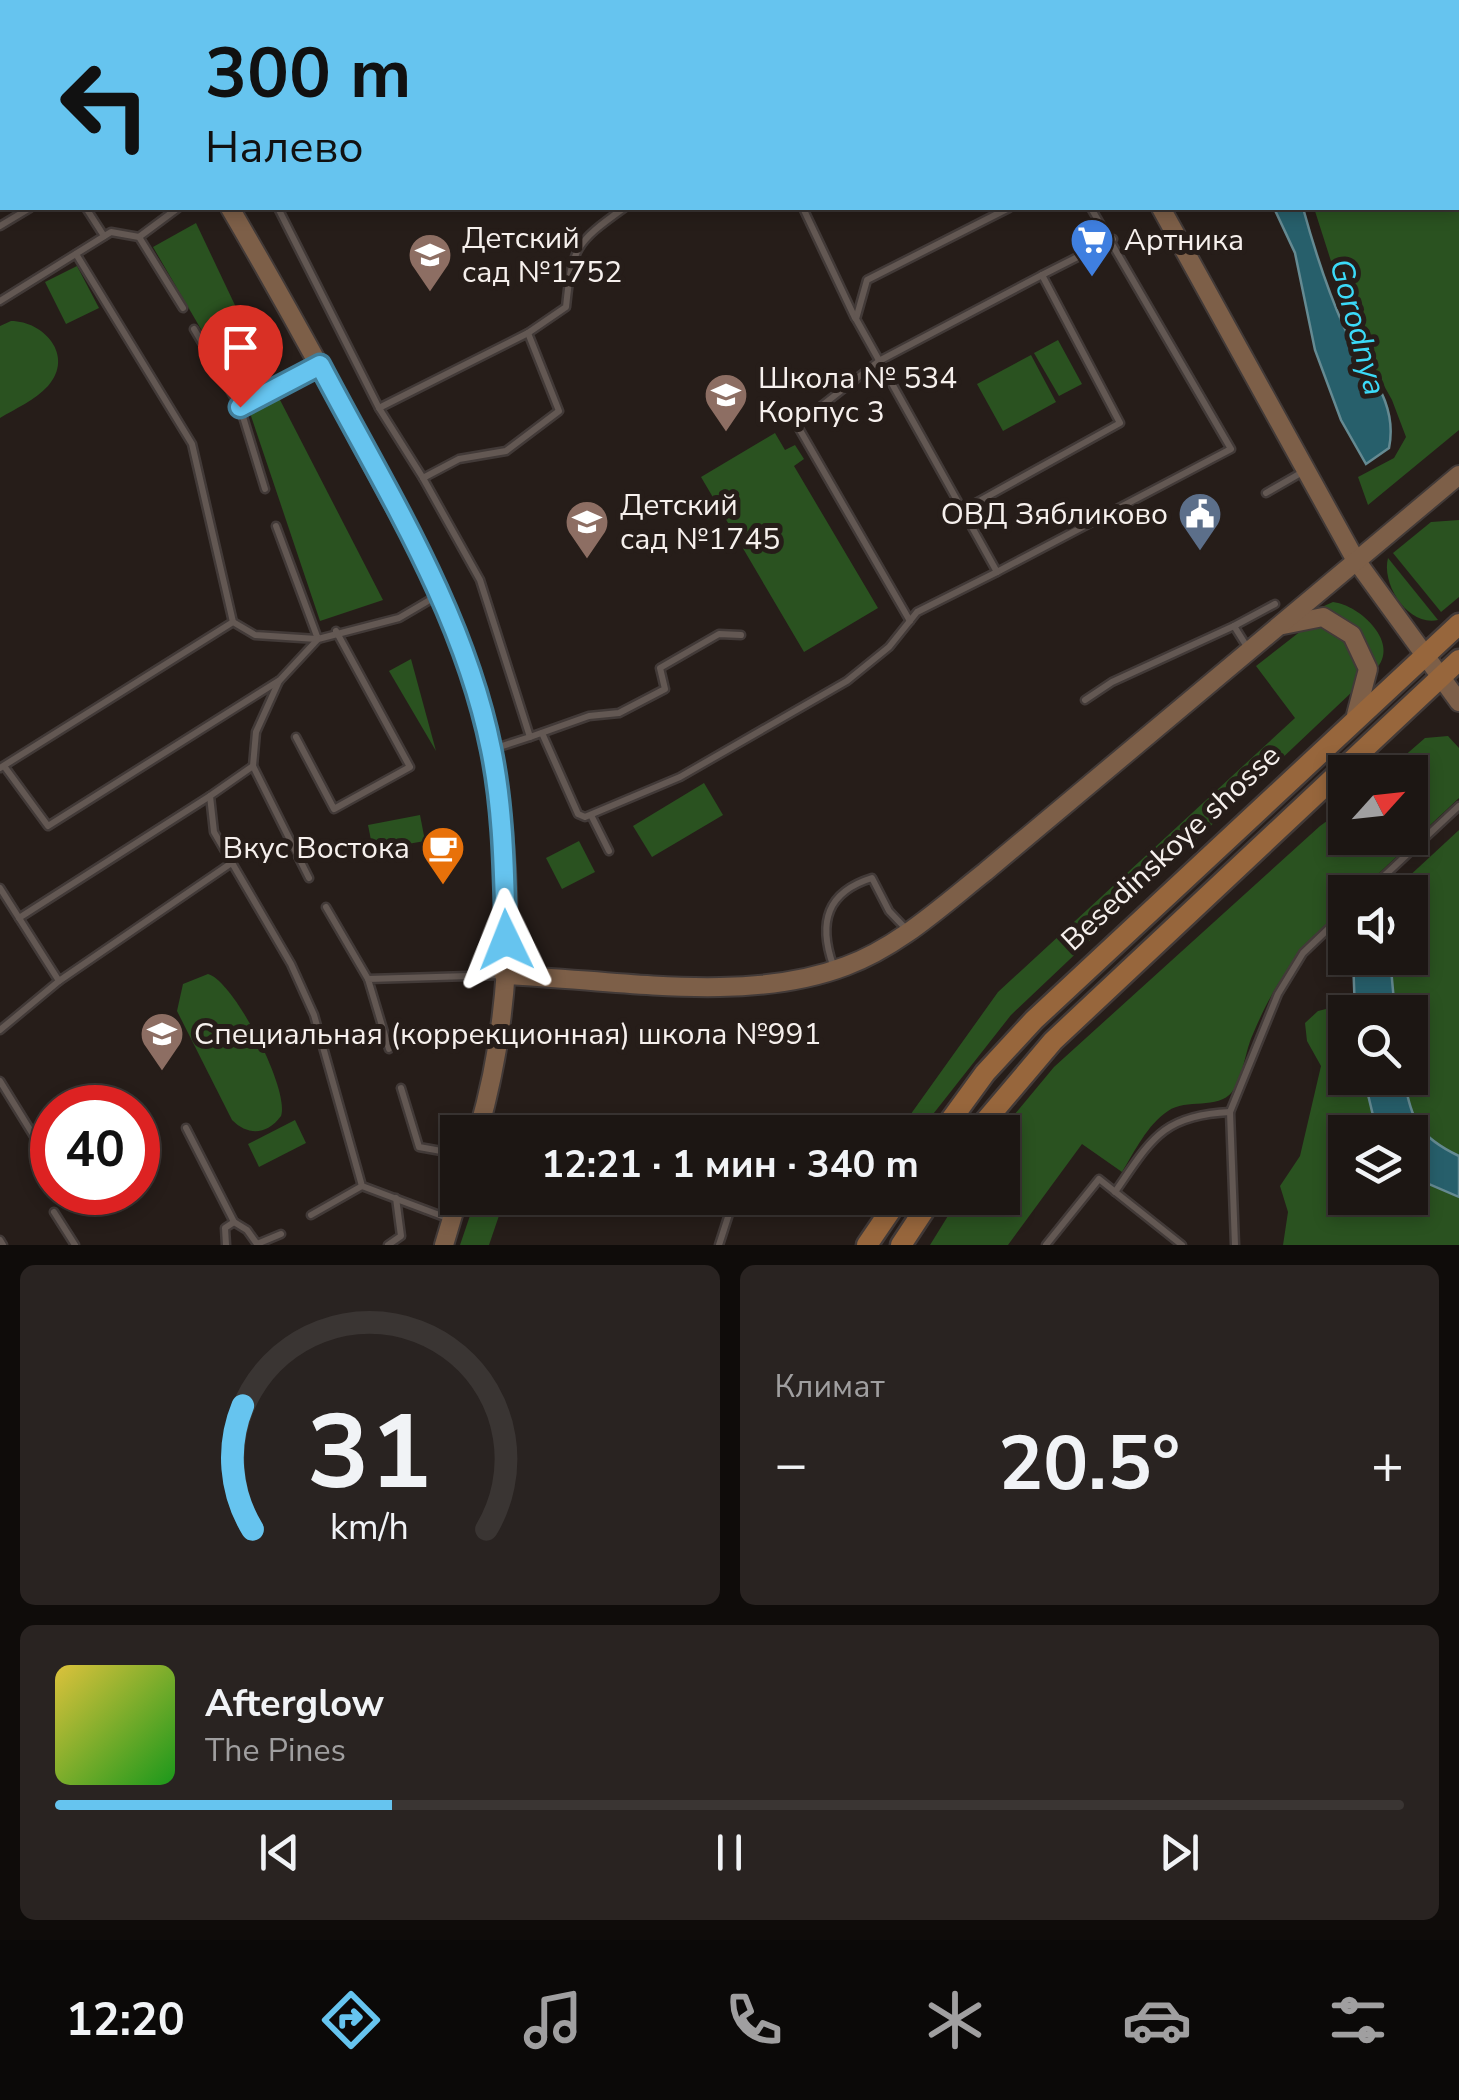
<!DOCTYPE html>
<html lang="ru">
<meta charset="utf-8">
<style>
:root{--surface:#1c1613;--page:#292321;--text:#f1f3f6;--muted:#a09fa0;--line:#3a3533;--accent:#66c4ef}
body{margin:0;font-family:"Nunito Sans",sans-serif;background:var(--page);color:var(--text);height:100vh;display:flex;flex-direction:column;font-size:38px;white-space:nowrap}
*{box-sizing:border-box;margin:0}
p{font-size:32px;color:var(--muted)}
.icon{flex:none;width:55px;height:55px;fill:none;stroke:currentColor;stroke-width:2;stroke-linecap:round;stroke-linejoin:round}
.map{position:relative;height:1245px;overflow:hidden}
.sheet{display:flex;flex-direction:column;gap:20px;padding:20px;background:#0f0c0a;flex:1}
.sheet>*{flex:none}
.guide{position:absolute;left:0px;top:0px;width:1460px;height:210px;box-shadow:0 5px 15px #0003,0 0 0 2px var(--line);background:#66c4ef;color:#111;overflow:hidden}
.needle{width:65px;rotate:63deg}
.buttons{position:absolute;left:1328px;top:755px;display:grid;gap:20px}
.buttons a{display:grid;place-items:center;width:100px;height:100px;border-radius:0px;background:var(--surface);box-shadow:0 5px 15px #0003,0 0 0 2px var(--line);font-size:50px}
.speed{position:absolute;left:30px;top:1085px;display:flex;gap:20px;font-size:50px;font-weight:700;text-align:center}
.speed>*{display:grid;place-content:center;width:130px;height:130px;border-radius:50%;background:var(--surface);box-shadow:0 5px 15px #0003,0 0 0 2px var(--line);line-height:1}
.speed .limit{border:15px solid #d22;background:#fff;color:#111}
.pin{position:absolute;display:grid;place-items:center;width:85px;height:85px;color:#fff;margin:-102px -42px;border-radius:50% 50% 50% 0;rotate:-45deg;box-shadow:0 0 10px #0007}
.pin .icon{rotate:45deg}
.me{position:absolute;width:110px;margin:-55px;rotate:358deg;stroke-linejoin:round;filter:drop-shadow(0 0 8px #0008)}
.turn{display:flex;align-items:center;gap:35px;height:210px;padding:0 40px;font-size:45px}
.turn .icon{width:130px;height:130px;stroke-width:2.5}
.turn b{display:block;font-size:70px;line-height:85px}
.big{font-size:75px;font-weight:700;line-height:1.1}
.sheet .tile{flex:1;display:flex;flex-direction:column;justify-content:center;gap:15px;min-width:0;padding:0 35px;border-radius:15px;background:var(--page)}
.sheet .dial{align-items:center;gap:0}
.dial svg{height:260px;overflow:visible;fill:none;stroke:var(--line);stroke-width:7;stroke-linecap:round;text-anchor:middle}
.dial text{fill:var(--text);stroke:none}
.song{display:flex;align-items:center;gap:30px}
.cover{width:120px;height:120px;border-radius:15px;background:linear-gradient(135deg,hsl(50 70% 55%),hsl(120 70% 35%))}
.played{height:10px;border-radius:5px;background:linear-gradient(90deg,var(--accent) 25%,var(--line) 25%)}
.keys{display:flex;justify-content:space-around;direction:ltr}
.heat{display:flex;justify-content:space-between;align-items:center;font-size:55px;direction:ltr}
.sheet .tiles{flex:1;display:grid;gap:20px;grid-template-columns:1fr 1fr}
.tile:last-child{grid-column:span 2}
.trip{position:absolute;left:440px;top:1115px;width:580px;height:100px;border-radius:0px;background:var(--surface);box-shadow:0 5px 15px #0003,0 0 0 2px var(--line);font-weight:700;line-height:100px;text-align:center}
.dock{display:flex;height:160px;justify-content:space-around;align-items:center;background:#0b0908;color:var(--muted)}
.dock .icon{width:70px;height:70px}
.dock .active{color:var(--accent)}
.dock b{font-size:45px;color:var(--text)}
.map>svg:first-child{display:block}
.green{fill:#2a5220}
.water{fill:#275f6b;stroke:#658a92;stroke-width:2.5}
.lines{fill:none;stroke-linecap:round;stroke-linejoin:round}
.lane-casing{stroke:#423a38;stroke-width:11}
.secondary-casing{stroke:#423a38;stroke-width:22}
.primary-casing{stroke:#423a38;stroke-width:25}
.lane{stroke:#635853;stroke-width:6}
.secondary{stroke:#7d5f48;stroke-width:18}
.primary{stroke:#97663c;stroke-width:20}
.route-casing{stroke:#427f9b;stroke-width:25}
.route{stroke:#66c4ef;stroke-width:18}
.labels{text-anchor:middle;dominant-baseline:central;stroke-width:10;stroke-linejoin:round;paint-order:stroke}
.poi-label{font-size:30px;fill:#f6f0ed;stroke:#261d19;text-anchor:start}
.street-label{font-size:30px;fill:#f6f0ed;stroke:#261d19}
.water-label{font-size:32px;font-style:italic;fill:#3bdaf8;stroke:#261d19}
</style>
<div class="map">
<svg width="1459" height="1245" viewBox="0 0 1459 1245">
<rect width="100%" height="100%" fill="#261d19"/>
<g class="green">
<path d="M1186,0H1459V430L1368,505L1358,477L1394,458L1406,437L1392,400L1353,330L1314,208H1458V2Z"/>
<path d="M196,223L270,379L240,396L153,247Z"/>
<path d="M77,266L99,308L66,324L45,282Z"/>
<path d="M11,321C44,321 75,356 48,386C35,400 15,409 0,418V326Z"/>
<path d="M1058,340L1082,384L1059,396L1034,353Z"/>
<path d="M1031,355L1056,402L1003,431L977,384Z"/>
<path d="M279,398L383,600L320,621L250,413Z"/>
<path d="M775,433L785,450L795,445L804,459L794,466L878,608L804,652L701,477Z"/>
<path d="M1459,520V597L1441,612L1393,553L1431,522Z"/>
<path d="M1388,558L1438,620C1408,627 1381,584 1388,558Z"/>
<path d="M1333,602C1360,605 1402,644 1375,670C1370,639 1348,611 1315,610Z"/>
<path d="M1324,624L1350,642L1361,675L1353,691L1011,1015L919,1132H898L998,992L1295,718L1256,666L1306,627Z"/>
<path d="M411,659L436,751L389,671Z"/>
<path d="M1448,736L1459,748V798L1359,892H1345V906C1301,947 1276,979 1253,1034C1245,1051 1243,1078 1232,1092C1218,1110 1186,1098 1168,1111C1147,1125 1135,1151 1122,1172L1082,1144L1008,1245H930L959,1198H1002L1000,1132L1054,1067L1320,826L1345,808V838H1410V772H1386L1425,738Z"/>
<path d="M704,783L723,815L652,857L633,826Z"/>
<path d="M420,815L425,841L373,850L368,825Z"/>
<path d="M1459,830V1156C1419,1137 1411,1121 1404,1078H1410V1012H1395L1390,958H1410V892H1392Z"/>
<path d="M579,841L595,872L562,889L546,858Z"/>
<path d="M208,974C234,981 290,1090 281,1116C267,1135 248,1136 232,1120L177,1011L183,984Z"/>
<path d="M1354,1002L1355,1012H1345V1078H1364L1377,1132H1345V1198H1410V1176L1459,1197V1245H1283L1288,1212L1280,1186L1300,1156L1321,1066L1307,1041L1305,1023L1318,1011Z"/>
<path d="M295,1120L306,1143L259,1167L248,1144Z"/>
<path d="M476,1198H505L489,1245H460Z"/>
</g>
<g class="water">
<path d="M1274,208H1303C1314,248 1327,289 1344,327C1363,368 1399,399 1389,448L1366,464L1341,420L1315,350L1295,253Z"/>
<path d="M1353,958H1390L1395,1012H1355Z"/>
<path d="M1364,1078H1404C1411,1121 1419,1137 1459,1156V1197L1410,1176V1132H1377Z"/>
</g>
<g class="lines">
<defs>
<g id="lane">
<path d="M710,0L711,2"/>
<path d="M899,0L901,2"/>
<path d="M980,0L981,2"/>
<path d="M278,2L282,0"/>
<path d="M940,2L945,0"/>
<path d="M86,208L104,236"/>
<path d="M178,208L139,237L183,308"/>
<path d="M278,208L379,408L423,478"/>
<path d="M624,208C575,243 572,248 566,307L528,333L559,411L506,451L459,459L423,478L480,580L530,737L589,716L619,713L665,689L660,668L719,634L741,635"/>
<path d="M803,208L855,318"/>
<path d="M0,226L30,208"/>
<path d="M76,254L192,444L233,622"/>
<path d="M1042,275L1113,239"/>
<path d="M0,301L111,232L139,237"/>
<path d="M194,329L240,407L319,366"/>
<path d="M240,407L265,489"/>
<path d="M379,408L528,333"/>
<path d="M1266,493L1306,470"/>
<path d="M276,526L318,639L399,618L440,594"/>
<path d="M997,572L1231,449L1091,208"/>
<path d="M910,621L797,425L879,361L1042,275L1120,423L963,510"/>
<path d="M1249,650L1234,626L1275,604"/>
<path d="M279,681L256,732L253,766L309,878"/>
<path d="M1085,700L1112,682L1234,626"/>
<path d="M542,733L578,814L585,817L680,777L847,681L889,647L917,612L997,572L856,319L867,280L1009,208"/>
<path d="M296,737L334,809L410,767L336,631"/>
<path d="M493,749L530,737"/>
<path d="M4,766L48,826L280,680L318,639"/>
<path d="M253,766L210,796L214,832L291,964L314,1015L362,1186L450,1219"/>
<path d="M0,768L233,622L255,635L317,639"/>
<path d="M591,815L609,851"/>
<path d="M0,888L59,981L230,864"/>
<path d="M1367,892L1459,806"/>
<path d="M326,907L368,979"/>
<path d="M19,918L210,796"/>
<path d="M833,965C818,922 827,892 872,878L889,911L908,931"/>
<path d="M0,1030L59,981"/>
<path d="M389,1049L368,979L503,975"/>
<path d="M0,1081L37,1141"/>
<path d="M401,1088L419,1147L458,1154"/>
<path d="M186,1128L234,1222"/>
<path d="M1115,1192C1151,1140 1162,1115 1230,1112"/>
<path d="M715,1198L729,1214L719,1245"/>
<path d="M54,1212L75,1245"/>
<path d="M311,1215L362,1186"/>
<path d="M0,1240L3,1245"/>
<path d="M226,1245L225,1228L234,1222L247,1230L257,1244L281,1234"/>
<path d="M388,1245L401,1236L396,1198"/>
<path d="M1046,1245L1099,1179L1182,1245"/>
<path d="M1235,1245L1230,1112L1278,994L1303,953L1345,913"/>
</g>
<g id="secondary">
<path d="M112,0L113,2"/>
<path d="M1044,0L1046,2"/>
<path d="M138,2L142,0"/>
<path d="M0,85L2,84"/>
<path d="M230,208C282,297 332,388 380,479C411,537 444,593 465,656C516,805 522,981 478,1132"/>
<path d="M1161,208L1355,559L1459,702"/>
<path d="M1283,625L1323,617L1352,635L1368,669L1356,715"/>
<path d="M504,975C612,979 744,1005 846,966C898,947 942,906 985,872L1459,475"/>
<path d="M444,1245L458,1198"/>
</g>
<g id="primary">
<path d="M942,1132L985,1073L1034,1020L1459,624"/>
<path d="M976,1132L1053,1041L1459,660"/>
<path d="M867,1245L899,1198"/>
<path d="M901,1245L932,1198"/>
</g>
</defs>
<use href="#lane" class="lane-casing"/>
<use href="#secondary" class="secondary-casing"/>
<use href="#primary" class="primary-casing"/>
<use href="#lane" class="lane"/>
<use href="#secondary" class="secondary"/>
<use href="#primary" class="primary"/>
</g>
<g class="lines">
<defs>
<path id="route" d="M240,407L320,365C385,489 463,610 491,749C504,812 504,877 506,940"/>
</defs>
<use href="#route" class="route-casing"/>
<use href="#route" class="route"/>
</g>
<defs>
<symbol id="supermarket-pin" viewBox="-11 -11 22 30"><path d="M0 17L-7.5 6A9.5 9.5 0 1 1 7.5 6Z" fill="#3f7fe0" stroke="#261d19"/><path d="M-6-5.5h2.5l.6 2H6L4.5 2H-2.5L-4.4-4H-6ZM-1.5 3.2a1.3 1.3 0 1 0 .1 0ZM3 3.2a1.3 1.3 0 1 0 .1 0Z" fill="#fff"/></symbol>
<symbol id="school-pin" viewBox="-11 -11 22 30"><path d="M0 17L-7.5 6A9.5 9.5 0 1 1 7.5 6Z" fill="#8d6e63" stroke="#261d19"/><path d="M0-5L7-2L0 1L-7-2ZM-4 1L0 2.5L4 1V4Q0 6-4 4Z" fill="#fff"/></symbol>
<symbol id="civic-pin" viewBox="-11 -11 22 30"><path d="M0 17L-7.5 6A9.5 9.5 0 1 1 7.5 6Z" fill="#5c6f8a" stroke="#261d19"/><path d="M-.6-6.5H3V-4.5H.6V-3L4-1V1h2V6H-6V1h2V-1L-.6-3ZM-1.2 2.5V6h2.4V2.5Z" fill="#fff"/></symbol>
<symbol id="cafe-pin" viewBox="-11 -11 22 30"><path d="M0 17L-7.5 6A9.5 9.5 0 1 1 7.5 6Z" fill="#e8710a" stroke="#261d19"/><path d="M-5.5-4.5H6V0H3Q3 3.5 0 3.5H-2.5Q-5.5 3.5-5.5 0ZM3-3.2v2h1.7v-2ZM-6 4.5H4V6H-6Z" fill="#fff"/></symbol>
</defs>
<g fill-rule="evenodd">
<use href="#supermarket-pin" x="1067" y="215" width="50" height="68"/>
<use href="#school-pin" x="405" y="230" width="50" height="68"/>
<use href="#school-pin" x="701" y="370" width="50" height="68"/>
<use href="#civic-pin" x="1175" y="489" width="50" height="68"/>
<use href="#school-pin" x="562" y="497" width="50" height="68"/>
<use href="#cafe-pin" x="418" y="823" width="50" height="68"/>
<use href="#school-pin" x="137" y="1009" width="50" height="68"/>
</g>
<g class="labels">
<g class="poi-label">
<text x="462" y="238">Детский<tspan x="462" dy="34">сад №1752</tspan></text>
<text x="1124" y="240">Артника</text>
<text x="758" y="378">Школа № 534<tspan x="758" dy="34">Корпус 3</tspan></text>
<text x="620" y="505">Детский<tspan x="620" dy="34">сад №1745</tspan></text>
<text x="1168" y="514" text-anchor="end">ОВД Зябликово</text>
<text x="410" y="848" text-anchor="end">Вкус Востока</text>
<text x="194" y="1034">Специальная (коррекционная) школа №991</text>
</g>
<g class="street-label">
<text transform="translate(1171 848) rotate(-43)">Besedinskoye shosse</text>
</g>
<g class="water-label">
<text transform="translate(1358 327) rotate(75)">Gorodnya</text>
</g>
</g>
</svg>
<div class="buttons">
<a><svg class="needle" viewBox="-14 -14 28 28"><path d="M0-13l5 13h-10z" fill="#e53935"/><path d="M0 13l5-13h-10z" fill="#a09fa0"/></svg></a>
<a><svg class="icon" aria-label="sound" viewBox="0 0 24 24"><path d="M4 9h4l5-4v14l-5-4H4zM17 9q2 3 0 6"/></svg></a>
<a><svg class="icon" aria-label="search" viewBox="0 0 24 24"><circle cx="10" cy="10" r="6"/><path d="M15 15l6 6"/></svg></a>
<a><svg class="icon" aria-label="layers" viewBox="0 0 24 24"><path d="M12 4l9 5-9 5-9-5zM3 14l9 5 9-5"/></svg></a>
</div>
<div class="speed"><div class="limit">40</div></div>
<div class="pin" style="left:240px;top:407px;background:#d93025"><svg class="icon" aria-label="arrive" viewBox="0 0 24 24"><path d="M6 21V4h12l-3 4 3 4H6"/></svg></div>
<svg class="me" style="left:506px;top:940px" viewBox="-20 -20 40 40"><path d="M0-17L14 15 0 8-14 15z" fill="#66c4ef" stroke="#fff" stroke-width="4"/></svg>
<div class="trip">12:21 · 1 мин · 340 m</div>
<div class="guide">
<div class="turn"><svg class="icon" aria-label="left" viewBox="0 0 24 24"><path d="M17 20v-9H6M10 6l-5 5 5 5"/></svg><div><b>300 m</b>Налево</div></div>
</div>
</div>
<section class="sheet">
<div class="tiles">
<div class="tile dial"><svg viewBox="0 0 100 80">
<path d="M14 69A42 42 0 1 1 86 69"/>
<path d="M14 69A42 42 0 0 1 11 31" stroke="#66c4ef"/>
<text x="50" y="56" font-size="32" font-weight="700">31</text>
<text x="50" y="72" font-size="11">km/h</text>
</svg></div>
<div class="tile"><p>Климат</p>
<div class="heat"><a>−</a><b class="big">20.5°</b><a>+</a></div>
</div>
<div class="tile">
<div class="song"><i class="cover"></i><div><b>Afterglow</b><p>The Pines</p></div></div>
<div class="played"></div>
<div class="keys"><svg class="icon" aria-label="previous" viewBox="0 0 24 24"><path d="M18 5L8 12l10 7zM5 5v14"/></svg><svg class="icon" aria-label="pause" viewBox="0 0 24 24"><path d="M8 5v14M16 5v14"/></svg><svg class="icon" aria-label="next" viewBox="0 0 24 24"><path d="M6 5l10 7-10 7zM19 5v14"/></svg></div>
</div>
</div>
</section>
<nav class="dock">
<b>12:20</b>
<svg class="icon active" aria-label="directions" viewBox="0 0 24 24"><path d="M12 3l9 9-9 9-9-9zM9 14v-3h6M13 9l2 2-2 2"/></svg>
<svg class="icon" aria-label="music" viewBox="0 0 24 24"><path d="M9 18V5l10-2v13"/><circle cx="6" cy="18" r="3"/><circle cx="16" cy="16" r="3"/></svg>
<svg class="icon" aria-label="phone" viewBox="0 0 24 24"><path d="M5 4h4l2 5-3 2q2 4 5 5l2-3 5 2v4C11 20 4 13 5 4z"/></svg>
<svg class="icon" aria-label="climate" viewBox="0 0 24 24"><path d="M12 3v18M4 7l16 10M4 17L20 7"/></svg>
<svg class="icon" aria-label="car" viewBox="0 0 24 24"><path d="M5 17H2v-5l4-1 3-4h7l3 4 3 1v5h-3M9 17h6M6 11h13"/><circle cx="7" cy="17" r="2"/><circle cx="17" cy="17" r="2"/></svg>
<svg class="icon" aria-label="filters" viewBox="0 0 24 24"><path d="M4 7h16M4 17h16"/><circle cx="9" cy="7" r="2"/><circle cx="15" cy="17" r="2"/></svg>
</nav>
